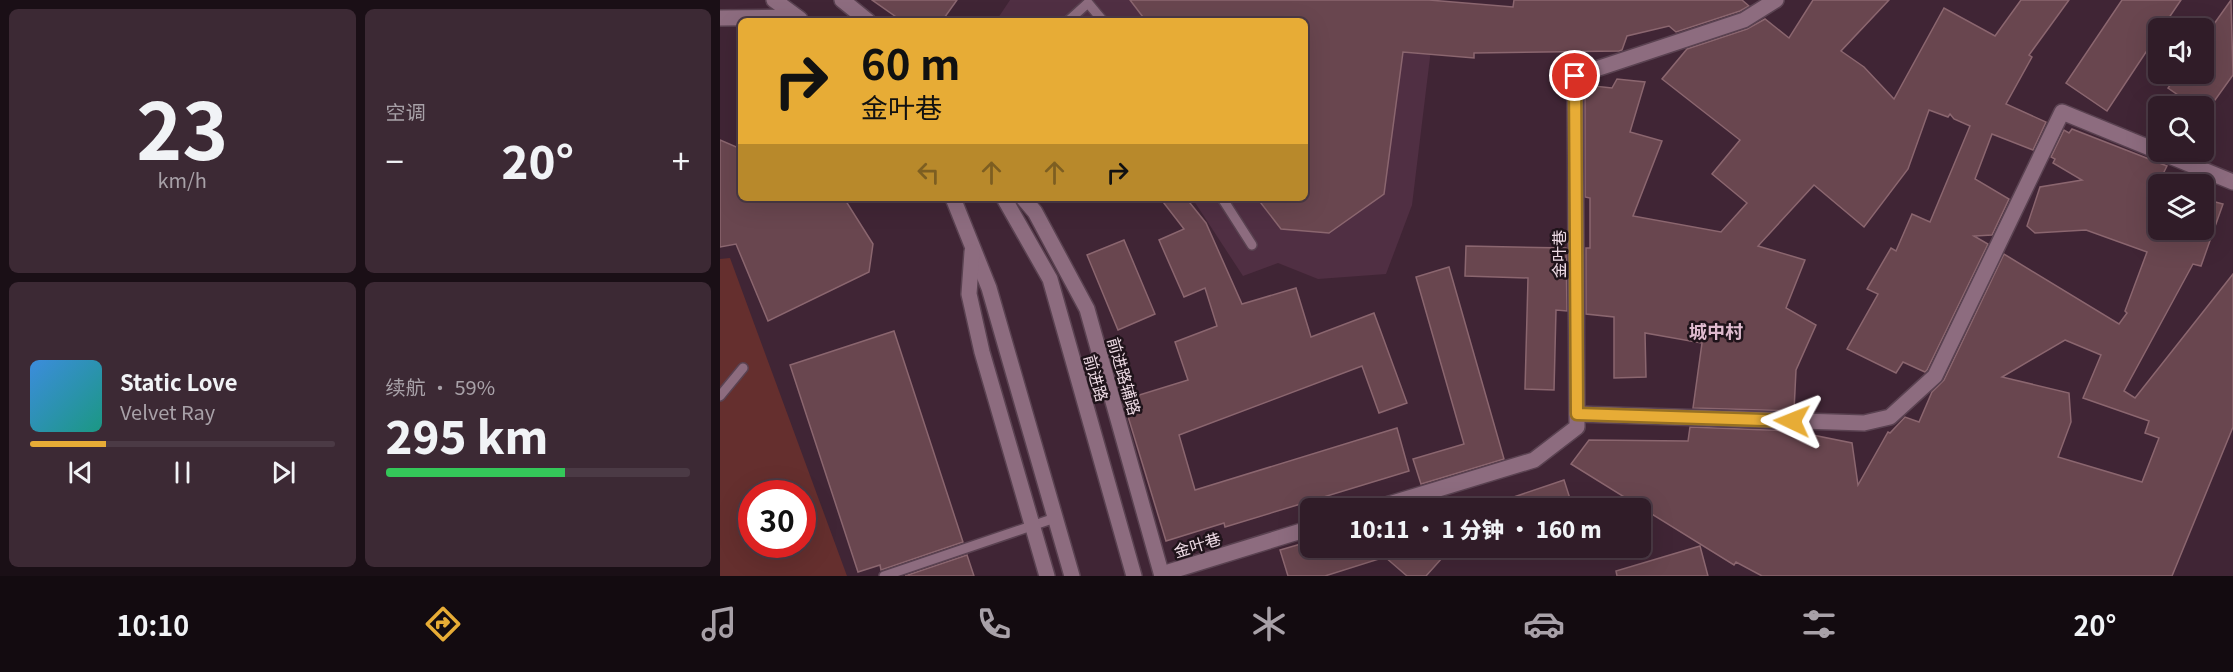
<!DOCTYPE html>
<html lang="zh">
<meta charset="utf-8">
<style>
:root{--surface:#301c28;--page:#3c2934;--text:#f1f3f6;--muted:#a8a1a8;--line:#4b3a45;--accent:#e7ac36}
body{margin:0;font-family:Georgia,"Noto Sans SC",serif;background:var(--page);color:var(--text);height:100vh;display:flex;flex-direction:column;font-size:22px;white-space:nowrap}
*{box-sizing:border-box;margin:0}
p{font-size:20px;color:var(--muted)}
.icon{flex:none;width:33px;height:33px;fill:none;stroke:currentColor;stroke-width:2;stroke-linecap:round;stroke-linejoin:round}
.map{position:relative;flex:1;overflow:hidden}
.drawer{display:flex;flex-direction:column;gap:9px;padding:9px;background:#1a0f16;width:720px}
.drawer>*{flex:none}
.banner{position:absolute;left:18px;top:18px;width:570px;height:183px;border-radius:9px;box-shadow:0 6px 24px #0002,0 0 0 2px var(--line);background:#e7ac36;color:#111;overflow:hidden}
.controls{position:absolute;left:1428px;top:18px;display:grid;gap:12px}
.controls a{display:grid;place-items:center;width:66px;height:66px;border-radius:9px;background:var(--surface);box-shadow:0 6px 24px #0002,0 0 0 2px var(--line);font-size:30px}
.speed{position:absolute;left:18px;top:480px;display:flex;gap:12px;font-size:30px;font-weight:700;text-align:center}
.speed>*{display:grid;place-content:center;width:78px;height:78px;border-radius:50%;background:var(--surface);box-shadow:0 6px 24px #0002,0 0 0 2px var(--line);line-height:1}
.speed .limit{border:9px solid #d22;background:#fff;color:#111}
.pin{position:absolute;display:grid;place-items:center;width:51px;height:51px;color:#fff;margin:-26px;border:3px solid #fff;border-radius:50%;box-shadow:0 2px 6px #0007}
.me{position:absolute;width:66px;margin:-33px;rotate:272deg;stroke-linejoin:round;filter:drop-shadow(0 0 4px #0008)}
.turn{display:flex;align-items:center;gap:21px;height:126px;padding:0 24px;font-size:27px}
.turn .icon{width:78px;height:78px;stroke-width:2.5}
.turn b{display:block;font-size:42px;line-height:51px}
.lanes{display:flex;align-items:center;height:57px;padding:0 24px;background:#0003;justify-content:center;gap:30px;direction:ltr}
.lanes .off{opacity:.35}
.big{font-size:45px;font-weight:800;line-height:1.1}
.drawer .card{flex:1;display:flex;flex-direction:column;justify-content:center;gap:9px;min-width:0;padding:0 21px;border-radius:9px;background:var(--page)}
.drawer .dial{align-items:center;gap:0}
.dial b{font-size:78px;line-height:1}
.song{display:flex;align-items:center;gap:18px}
.cover{width:72px;height:72px;border-radius:9px;background:linear-gradient(135deg,hsl(210 70% 55%),hsl(170 70% 35%))}
.played{height:6px;border-radius:3px;background:linear-gradient(90deg,var(--accent) 25%,var(--line) 25%)}
.keys{display:flex;justify-content:space-around;direction:ltr}
.heat{display:flex;justify-content:space-between;align-items:center;font-size:33px;direction:ltr}
.charge{height:9px;border-radius:4px;background:linear-gradient(90deg,#34c759 59%,var(--line) 0)}
.drawer .tiles{flex:1;display:grid;gap:9px;grid-template-columns:repeat(2,1fr)}
.trip{position:absolute;left:580px;top:498px;width:351px;height:60px;border-radius:9px;background:var(--surface);box-shadow:0 6px 24px #0002,0 0 0 2px var(--line);font-weight:800;line-height:60px;text-align:center}
.tabs{display:flex;height:96px;justify-content:space-around;align-items:center;background:#130b10;color:var(--muted)}
.tabs .icon{width:42px;height:42px}
.tabs .active{color:var(--accent)}
.tabs b{font-size:27px;color:var(--text)}
main{display:flex;flex:1;min-height:0}
.map>svg:first-child{display:block}
.built{fill:#502f43}
.green{fill:#652f2e;fill-rule:evenodd}
.building{fill:#69464f;stroke:#8b666f;stroke-width:1.5;fill-rule:evenodd}
.lines{fill:none;stroke-linecap:round;stroke-linejoin:round}
.lane-casing{stroke:#5a4251;stroke-width:12}
.street-casing{stroke:#5a4251;stroke-width:18}
.secondary-casing{stroke:#5a4251;stroke-width:18}
.lane{stroke:#8d6c7f;stroke-width:9}
.street{stroke:#8d6c7f;stroke-width:15}
.secondary{stroke:#8d6c7f;stroke-width:15}
.route-casing{stroke:#967023;stroke-width:15}
.route{stroke:#e7ac36;stroke-width:10}
.labels{text-anchor:middle;dominant-baseline:central;stroke-width:5;stroke-linejoin:round;paint-order:stroke}
.street-label{font-size:16px;fill:#eddae4;stroke:#1f131a}
.neighbourhood-label{font-size:18px;font-weight:bold;fill:#dfbbcf;stroke:#1f131a}
</style>
<main>
<section class="drawer">
<div class="tiles">
<div class="card dial"><b>23</b><p>km/h</p></div>
<div class="card"><p>空调</p>
<div class="heat"><a>−</a><b class="big">20°</b><a>+</a></div>
</div>
<div class="card">
<div class="song"><i class="cover"></i><div><b>Static Love</b><p>Velvet Ray</p></div></div>
<div class="played"></div>
<div class="keys"><svg class="icon" aria-label="previous" viewBox="0 0 24 24"><path d="M18 5L8 12l10 7zM5 5v14"/></svg><svg class="icon" aria-label="pause" viewBox="0 0 24 24"><path d="M8 5v14M16 5v14"/></svg><svg class="icon" aria-label="next" viewBox="0 0 24 24"><path d="M6 5l10 7-10 7zM19 5v14"/></svg></div>
</div>
<div class="card"><p>续航 · 59%</p><b class="big">295 km</b><div class="charge"></div></div>
</div>
</section>
<div class="map">
<svg width="1513" height="576" viewBox="0 0 1513 576">
<rect width="100%" height="100%" fill="#402535"/>
<path class="built" d="M290,0H717L692,205L666,274L598,279L558,263L523,276L472,198H585V21H276Z"/>
<path class="green" d="M10,258L127,576H0V259ZM32,494H82V544H32Z"/>
<g class="building">
<path d="M152,0H237L222,21H182Z"/>
<path d="M410,0H709L793,7L794,0H1022L1029,6L1020,11L956,32L949,26L907,36L902,50L899,51L754,53V58L683,52L664,194L609,233L561,229L537,198H585V21H426Z"/>
<path d="M1093,0H1169L1121,51L1144,67L1174,99L1224,8L1275,36L1301,0H1349L1309,55L1312,57L1286,104L1326,122L1313,150L1272,134L1255,179L1289,199L1272,235L1254,236L1268,244L1207,370L1205,372L1183,362L1176,373L1127,349L1158,294L1147,289L1171,248L1176,251L1192,214L1210,222L1250,126L1234,119L1230,114L1228,117L1209,110L1188,169L1144,227L1094,185L1038,246L1085,260L1066,308L1096,325L1076,370L1074,411L973,408L982,343L925,333L926,377L894,378V317L866,314V248H870V198L865,197V85L892,88L897,79L925,82L910,132L942,141L913,216L1001,232L1027,203L992,174L1020,140L942,79L967,49L1027,29L1045,19L1069,38Z"/>
<path d="M1402,0H1461L1442,28H1438V34L1387,111L1346,83Z"/>
<path d="M1511,0L1513,75L1485,114L1484,106H1474L1448,88L1458,74H1484V38Z"/>
<path d="M1352,129L1447,166L1438,184V230H1484V199L1503,204L1481,266L1473,264L1404,391L1415,398L1513,274V427L1452,576H1042L1016,562L1014,565L851,464L869,440L968,441L970,427L1073,431L1132,443L1138,485L1168,432L1170,433L1185,417L1199,422L1212,392L1224,380L1284,254L1399,324L1407,313L1405,311L1427,252L1366,230L1315,233L1307,226L1320,187L1362,180L1333,163L1335,159L1331,157L1344,130L1349,133ZM1345,340L1381,355L1363,398L1429,421L1425,433L1439,438L1422,482L1338,457L1351,422L1349,393L1282,377Z"/>
<path d="M0,140L21,149V198H124L153,244L149,272L48,321L16,244L0,247Z"/>
<path d="M440,198H466L486,223L522,304L576,288L591,337L654,313L687,403L659,413L642,366L459,435L475,490L677,428L689,471L505,527L504,523L446,541L403,400L468,380L455,342L497,326L485,288L464,297L439,240L464,229Z"/>
<path d="M404,240L435,314L398,330L367,255Z"/>
<path d="M746,246L846,248L847,311L836,310L834,390L805,389L808,278L745,276Z"/>
<path d="M729,267L784,459L701,484L693,459L744,444L696,277Z"/>
<path d="M174,331L243,542L161,570L160,565L138,572L70,365Z"/>
<path d="M844,480L853,508H770V505Z"/>
<path d="M591,541V548H731L706,576H687L665,557L605,576H568L560,550Z"/>
<path d="M980,546L988,576H897L896,571Z"/>
<path d="M247,555L254,576H185Z"/>
</g>
<g class="lines">
<defs>
<g id="lane">
<path d="M348,21L368,3L383,21"/>
<path d="M502,198L532,245"/>
<path d="M0,396L23,368"/>
<path d="M164,576L335,518"/>
</g>
<g id="street">
<path d="M857,414L1144,423L1170,417L1215,376L1342,112L1513,182"/>
<path d="M656,508L814,460L857,427L855,76L1024,20L1056,0"/>
<path d="M442,574L591,528"/>
</g>
<g id="secondary">
<path d="M54,0L80,19"/>
<path d="M122,0L148,21"/>
<path d="M0,18L77,17"/>
<path d="M233,198L269,288L352,576"/>
<path d="M284,198L330,279L414,576"/>
<path d="M303,198L315,212L367,309L442,576"/>
<path d="M252,252L249,294L262,352L327,576"/>
</g>
</defs>
<use href="#lane" class="lane-casing"/>
<use href="#street" class="street-casing"/>
<use href="#secondary" class="secondary-casing"/>
<use href="#lane" class="lane"/>
<use href="#street" class="street"/>
<use href="#secondary" class="secondary"/>
</g>
<g class="lines">
<defs>
<path id="route" d="M855,76L857,414L1072,421"/>
</defs>
<use href="#route" class="route-casing"/>
<use href="#route" class="route"/>
</g>
<g class="labels">
<g class="street-label">
<text transform="translate(838 254) rotate(-90)">金叶巷</text>
<text transform="translate(405 376) rotate(74)">前进路辅路</text>
<text transform="translate(377 378) rotate(74)">前进路</text>
<text transform="translate(477 544) rotate(-17)">金叶巷</text>
</g>
<g class="neighbourhood-label">
<text x="996" y="330">城中村</text>
</g>
</g>
</svg>
<div class="controls">
<a><svg class="icon" aria-label="sound" viewBox="0 0 24 24"><path d="M4 9h4l5-4v14l-5-4H4zM17 9q2 3 0 6"/></svg></a>
<a><svg class="icon" aria-label="search" viewBox="0 0 24 24"><circle cx="10" cy="10" r="6"/><path d="M15 15l6 6"/></svg></a>
<a><svg class="icon" aria-label="layers" viewBox="0 0 24 24"><path d="M12 4l9 5-9 5-9-5zM3 14l9 5 9-5"/></svg></a>
</div>
<div class="speed"><div class="limit">30</div></div>
<div class="pin" style="left:855px;top:76px;background:#d93025"><svg class="icon" aria-label="arrive" viewBox="0 0 24 24"><path d="M6 21V4h12l-3 4 3 4H6"/></svg></div>
<svg class="me" style="left:1072px;top:421px" viewBox="-20 -20 40 40"><path d="M0-17L14 15 0 8-14 15z" fill="#e7ac36" stroke="#fff" stroke-width="4"/></svg>
<div class="trip">10:11 · 1 分钟 · 160 m</div>
<div class="banner">
<div class="turn"><svg class="icon" aria-label="right" viewBox="0 0 24 24"><path d="M7 20v-9h11M14 6l5 5-5 5"/></svg><div><b>60 m</b>金叶巷</div></div>
<div class="lanes"><svg class="icon off" aria-label="left" viewBox="0 0 24 24"><path d="M17 20v-9H6M10 6l-5 5 5 5"/></svg><svg class="icon off" aria-label="ahead" viewBox="0 0 24 24"><path d="M12 20V5M6 11l6-6 6 6"/></svg><svg class="icon off" aria-label="ahead" viewBox="0 0 24 24"><path d="M12 20V5M6 11l6-6 6 6"/></svg><svg class="icon" aria-label="right" viewBox="0 0 24 24"><path d="M7 20v-9h11M14 6l5 5-5 5"/></svg></div>
</div>
</div>
</main>
<nav class="tabs">
<b>10:10</b>
<svg class="icon active" aria-label="directions" viewBox="0 0 24 24"><path d="M12 3l9 9-9 9-9-9zM9 14v-3h6M13 9l2 2-2 2"/></svg>
<svg class="icon" aria-label="music" viewBox="0 0 24 24"><path d="M9 18V5l10-2v13"/><circle cx="6" cy="18" r="3"/><circle cx="16" cy="16" r="3"/></svg>
<svg class="icon" aria-label="phone" viewBox="0 0 24 24"><path d="M5 4h4l2 5-3 2q2 4 5 5l2-3 5 2v4C11 20 4 13 5 4z"/></svg>
<svg class="icon" aria-label="climate" viewBox="0 0 24 24"><path d="M12 3v18M4 7l16 10M4 17L20 7"/></svg>
<svg class="icon" aria-label="car" viewBox="0 0 24 24"><path d="M5 17H2v-5l4-1 3-4h7l3 4 3 1v5h-3M9 17h6M6 11h13"/><circle cx="7" cy="17" r="2"/><circle cx="17" cy="17" r="2"/></svg>
<svg class="icon" aria-label="filters" viewBox="0 0 24 24"><path d="M4 7h16M4 17h16"/><circle cx="9" cy="7" r="2"/><circle cx="15" cy="17" r="2"/></svg>
<b>20°</b>
</nav>
